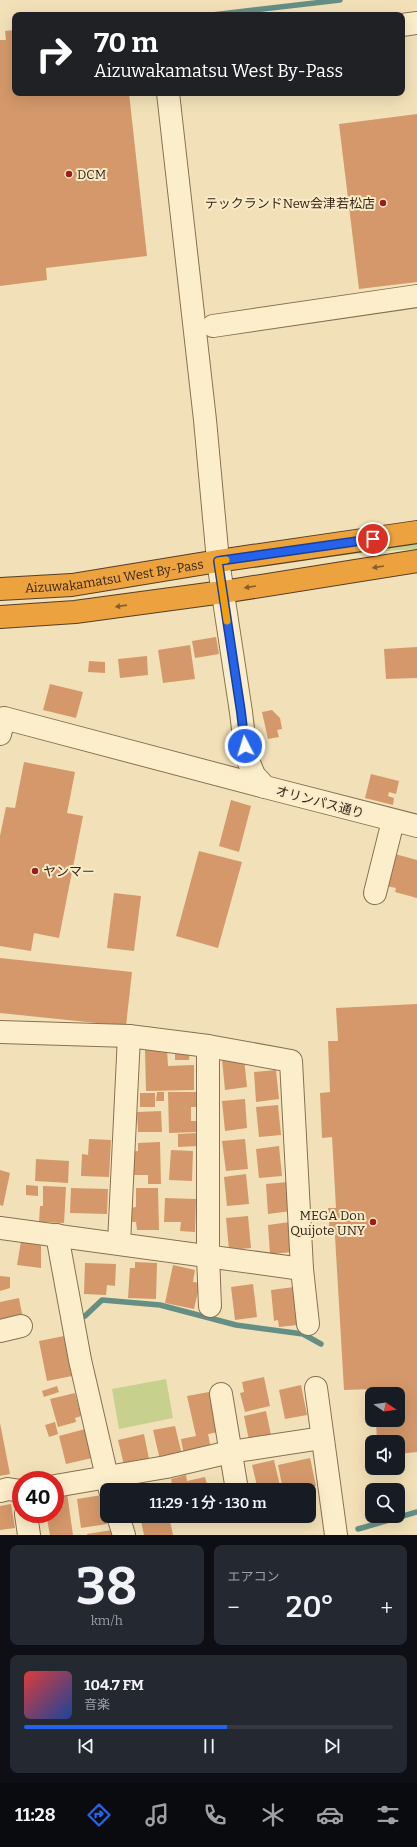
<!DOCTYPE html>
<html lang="ja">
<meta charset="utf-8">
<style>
:root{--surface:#171b24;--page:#242831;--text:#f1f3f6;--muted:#9ea1a6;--line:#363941;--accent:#2563eb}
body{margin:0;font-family:Bitter,"Noto Sans JP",serif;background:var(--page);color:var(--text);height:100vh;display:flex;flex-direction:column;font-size:15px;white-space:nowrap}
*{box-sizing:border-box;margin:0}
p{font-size:13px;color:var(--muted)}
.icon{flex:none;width:22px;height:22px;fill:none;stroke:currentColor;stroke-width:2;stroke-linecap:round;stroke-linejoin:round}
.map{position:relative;height:1535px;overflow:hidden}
.sheet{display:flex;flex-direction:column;gap:10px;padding:10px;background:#0d0f14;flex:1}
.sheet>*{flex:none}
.guide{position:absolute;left:12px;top:12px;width:393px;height:84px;border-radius:8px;box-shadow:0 4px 16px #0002;background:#202124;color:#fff;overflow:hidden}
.needle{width:26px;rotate:103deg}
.controls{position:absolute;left:365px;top:1387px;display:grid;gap:8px}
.controls a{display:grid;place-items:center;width:40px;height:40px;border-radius:8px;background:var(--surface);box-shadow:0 4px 16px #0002;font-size:20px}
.speed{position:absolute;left:12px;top:1471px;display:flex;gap:8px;font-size:20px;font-weight:700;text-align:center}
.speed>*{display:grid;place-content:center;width:52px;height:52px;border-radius:50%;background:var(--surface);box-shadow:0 4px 16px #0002;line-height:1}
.speed .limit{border:6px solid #d22;background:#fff;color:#111}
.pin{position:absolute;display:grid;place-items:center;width:34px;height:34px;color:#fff;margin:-17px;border:2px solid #fff;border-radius:50%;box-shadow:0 1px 4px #0007}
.me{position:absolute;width:44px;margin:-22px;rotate:355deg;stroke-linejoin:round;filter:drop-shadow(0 0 3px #0008)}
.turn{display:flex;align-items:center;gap:14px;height:84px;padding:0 16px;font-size:18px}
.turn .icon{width:52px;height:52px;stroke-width:2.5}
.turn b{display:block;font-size:28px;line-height:34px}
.big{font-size:30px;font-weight:600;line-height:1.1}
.sheet .card{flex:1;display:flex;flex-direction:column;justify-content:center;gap:6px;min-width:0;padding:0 14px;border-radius:8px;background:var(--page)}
.sheet .dial{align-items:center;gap:0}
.dial b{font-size:52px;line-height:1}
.song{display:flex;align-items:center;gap:12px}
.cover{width:48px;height:48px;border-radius:6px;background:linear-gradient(135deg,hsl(0 70% 55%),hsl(220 70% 35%))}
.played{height:4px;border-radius:2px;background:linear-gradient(90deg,var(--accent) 55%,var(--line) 55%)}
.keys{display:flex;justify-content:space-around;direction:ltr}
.heat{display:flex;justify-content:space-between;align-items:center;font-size:22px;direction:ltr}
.sheet .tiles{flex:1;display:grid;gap:10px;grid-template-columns:1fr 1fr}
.card:last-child{grid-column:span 2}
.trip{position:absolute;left:100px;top:1483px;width:216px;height:40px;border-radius:8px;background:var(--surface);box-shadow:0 4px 16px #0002;font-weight:600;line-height:40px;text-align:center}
.tab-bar{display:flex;height:64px;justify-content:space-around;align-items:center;background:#090b0e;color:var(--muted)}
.tab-bar .icon{width:28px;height:28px}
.tab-bar .on{color:var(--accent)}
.tab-bar b{font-size:18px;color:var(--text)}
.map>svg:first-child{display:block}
.green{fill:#c7d08c}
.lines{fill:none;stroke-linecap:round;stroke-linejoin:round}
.stream{stroke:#658f85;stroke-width:5.5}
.building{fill:#d4986a}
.minor-casing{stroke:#897052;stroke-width:24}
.highway-casing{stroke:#553e27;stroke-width:24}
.minor{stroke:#fceecb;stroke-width:22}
.highway{stroke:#eca23e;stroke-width:22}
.oneway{fill:#885e2a}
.route-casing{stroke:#184099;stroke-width:10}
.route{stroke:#2563eb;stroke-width:7}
.slow{stroke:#f59e0b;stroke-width:7}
.poi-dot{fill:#9d1d1c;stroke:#f9ebc8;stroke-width:1.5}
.labels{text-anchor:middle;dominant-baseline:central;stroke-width:4;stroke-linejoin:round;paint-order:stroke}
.poi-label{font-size:13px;fill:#362719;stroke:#f9ebc8;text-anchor:start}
.street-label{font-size:13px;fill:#362719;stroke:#f9ebc8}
</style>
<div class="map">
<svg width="417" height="1535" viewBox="0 0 417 1535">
<rect width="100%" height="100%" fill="#f2e1b8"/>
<g class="green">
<path d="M417,541V549L371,552L258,566Z"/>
<path d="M166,1379L173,1418L119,1429L112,1389Z"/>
</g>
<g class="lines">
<g class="stream">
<path d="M212,15L340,0"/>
<path d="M85,1316L102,1300L160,1305L236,1325L303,1334L321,1344"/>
<path d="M358,1529L417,1512"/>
</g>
</g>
<g class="building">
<path d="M15,30V93H129L147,256L46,268L47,280L0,286V40H6L5,31Z"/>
<path d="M417,114V282L359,289L339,124Z"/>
<path d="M216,637L219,654L195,658L192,641Z"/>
<path d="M190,645L195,679L163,683L158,650Z"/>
<path d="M417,647V678L386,679L384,649Z"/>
<path d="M147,656L148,675L120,678L118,659Z"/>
<path d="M89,661L105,662V673L88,672Z"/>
<path d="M50,684L83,692L76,718L43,710Z"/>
<path d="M272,710L280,718L282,729L277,730L279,737L268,739L262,712Z"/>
<path d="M24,762L75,772L67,813L83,816L59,938L34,933L31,951L0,946V836L6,807L15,808Z"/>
<path d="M371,774L399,781L396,794L389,792L388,796L394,798L393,805L365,798Z"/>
<path d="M231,800L251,806L239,852L219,846Z"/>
<path d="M199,851L242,862L218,948L176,936Z"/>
<path d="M395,854L417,860V898L395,892L396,888L386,886Z"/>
<path d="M114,893L141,896L134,951L107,948Z"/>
<path d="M0,958L132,972L126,1026L0,1013Z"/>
<path d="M417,1004V1452L398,1454V1442H377L376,1420H398V1394H374V1389L344,1390L335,1236H330L328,1208H336L332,1137L322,1138L320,1093L330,1092L328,1041H338L336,1008Z"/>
<path d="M145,1049H167L168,1066L194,1065V1090L146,1091Z"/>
<path d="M175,1051H190L189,1060H175Z"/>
<path d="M244,1058L247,1087L225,1090L222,1060Z"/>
<path d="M276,1070L279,1099L256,1102L254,1072Z"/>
<path d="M157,1092H164V1101H156Z"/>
<path d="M168,1092H198V1107H191V1121H197V1132L169,1133Z"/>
<rect x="140" y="1093" width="15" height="14"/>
<path d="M245,1099L247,1128L225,1131L222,1101Z"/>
<path d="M278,1105L281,1135L259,1137L256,1107Z"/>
<path d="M161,1111L162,1132H138L137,1112Z"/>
<path d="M197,1133L198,1146L178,1147V1134Z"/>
<path d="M89,1139L111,1140L109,1177L81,1176L82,1154L88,1155Z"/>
<path d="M245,1139L248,1169L226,1171L222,1141Z"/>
<path d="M160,1142L161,1184H148V1175H132L131,1152L138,1151V1143Z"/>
<path d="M279,1146L282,1176L259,1178L256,1149Z"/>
<path d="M171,1150L193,1151L192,1181L169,1180Z"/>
<path d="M36,1159L69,1161L68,1183L35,1181Z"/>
<path d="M0,1170L10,1173L3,1206L0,1205Z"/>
<path d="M246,1174L249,1204L227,1206L224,1177Z"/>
<path d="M288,1182L291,1211L268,1214L266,1184Z"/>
<path d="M26,1185L38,1186V1196L26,1195Z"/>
<path d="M43,1186L66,1187L64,1223L39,1222L40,1206H43Z"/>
<path d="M71,1188L108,1189L107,1214L70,1213Z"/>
<path d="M136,1188H158L159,1230H137L136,1222H131V1208L136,1207Z"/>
<path d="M165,1198L196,1199L195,1232L180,1231L181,1222H164Z"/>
<path d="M248,1216L251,1248L229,1250L226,1218Z"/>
<path d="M290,1222L293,1252L270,1254L268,1225Z"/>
<path d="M21,1241L41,1245V1268L17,1265Z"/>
<path d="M135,1262L157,1263L156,1299L128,1298L130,1268H135Z"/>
<path d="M85,1263L116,1264L115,1286L107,1285L106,1295L84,1294Z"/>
<path d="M173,1265L195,1270L193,1282L200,1283L194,1309L165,1303Z"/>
<path d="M0,1276L10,1277V1288L0,1291Z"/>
<path d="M253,1284L257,1317L235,1320L231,1287Z"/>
<path d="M294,1287L297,1325L279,1327L278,1320L274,1321L271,1290Z"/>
<path d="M19,1298L23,1319L0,1324V1302Z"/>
<path d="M64,1336L72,1376L47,1381L39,1341Z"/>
<path d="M264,1377L270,1406L245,1412L240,1393L244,1392L242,1382Z"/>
<path d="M301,1385L307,1415L285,1419L279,1390Z"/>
<path d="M57,1386L59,1392L44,1397L42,1391Z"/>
<path d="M209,1392L218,1432L208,1434L211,1449L184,1455L181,1439L196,1436L187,1396Z"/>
<path d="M75,1393L81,1416L75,1418L76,1422L58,1427L50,1399Z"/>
<path d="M266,1411L272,1440L250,1445L244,1416Z"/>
<path d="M55,1422L58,1434L49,1437L45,1425Z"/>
<path d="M0,1423L10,1474L0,1476Z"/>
<path d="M175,1426L182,1455L160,1460L153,1430Z"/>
<path d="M85,1429L92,1458L66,1464L59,1436Z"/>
<path d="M144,1434L149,1459L124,1465L118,1440Z"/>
<path d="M310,1458L316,1486L300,1490H283L278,1465Z"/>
<path d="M274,1460L281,1490H258L252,1465Z"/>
<path d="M186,1475L187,1481L205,1477L208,1488L224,1485L225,1490H173L171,1479Z"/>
<path d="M162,1483L163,1490H133V1489Z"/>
<path d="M67,1493L73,1535H50L46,1514H55V1508H61L59,1495Z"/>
<path d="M102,1495L107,1524L81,1528L77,1499Z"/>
<path d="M11,1504L15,1528L0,1530V1506Z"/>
<path d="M140,1516H169L173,1535H144Z"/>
<path d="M112,1530L113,1535H87V1534Z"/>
</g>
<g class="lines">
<defs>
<g id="minor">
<path d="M402,25L417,23"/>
<path d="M168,93L205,420L218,561L241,712L246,755L254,775L265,787L417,826"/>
<path d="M213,326L417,296"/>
<path d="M0,734L4,718L265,787"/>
<path d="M375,893L393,821"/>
<path d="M0,1032L129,1036L208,1046L291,1061L302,1269L308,1324"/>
<path d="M208,1046V1256L210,1306"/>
<path d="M0,1228L302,1269"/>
<path d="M57,1235L80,1360L110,1490"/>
<path d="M119,1243L129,1036"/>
<path d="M0,1331L21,1326"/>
<path d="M316,1388L336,1535"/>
<path d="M221,1394L237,1490"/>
<path d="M55,1486L166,1467L230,1452L322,1438"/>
<path d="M0,1491L8,1489L21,1491"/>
<path d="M26,1514L29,1535"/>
<path d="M118,1516L124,1535"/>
</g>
<g id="highway">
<path id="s1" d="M0,589L72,585L218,561L417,532"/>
<path d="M0,617L75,612L223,592L417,561"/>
</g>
</defs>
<use href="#minor" class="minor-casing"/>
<use href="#highway" class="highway-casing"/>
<use href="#minor" class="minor"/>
<use href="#highway" class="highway"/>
</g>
<defs><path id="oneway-solid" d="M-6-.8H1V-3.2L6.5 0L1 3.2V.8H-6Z"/></defs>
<g class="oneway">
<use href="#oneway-solid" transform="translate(378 567) rotate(171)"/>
<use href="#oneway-solid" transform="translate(250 587) rotate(171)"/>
<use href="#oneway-solid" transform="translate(121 606) rotate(172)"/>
</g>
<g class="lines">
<defs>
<path id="route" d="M245,746L241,712L218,561L373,539"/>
</defs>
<use href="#route" class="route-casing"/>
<use href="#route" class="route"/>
<path class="slow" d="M226,560L218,561L227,621"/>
</g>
<g class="poi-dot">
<circle cx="69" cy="174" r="4"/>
<circle cx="383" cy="203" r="4"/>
<circle cx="35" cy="871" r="4"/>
<circle cx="373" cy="1222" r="4"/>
</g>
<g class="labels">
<g class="poi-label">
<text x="77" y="174">DCM</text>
<text x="375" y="203" text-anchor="end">テックランドNew会津若松店</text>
<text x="43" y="871">ヤンマー</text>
<text x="365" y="1215" text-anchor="end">MEGA Don<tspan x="365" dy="15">Quijote UNY</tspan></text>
</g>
<g class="street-label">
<text stroke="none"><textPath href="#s1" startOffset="115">Aizuwakamatsu West By-Pass</textPath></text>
<text transform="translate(320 802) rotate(15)">オリンパス通り</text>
</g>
</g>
</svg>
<div class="controls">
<a><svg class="needle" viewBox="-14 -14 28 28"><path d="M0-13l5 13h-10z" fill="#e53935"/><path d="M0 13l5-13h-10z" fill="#9ea1a6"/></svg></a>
<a><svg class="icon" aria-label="sound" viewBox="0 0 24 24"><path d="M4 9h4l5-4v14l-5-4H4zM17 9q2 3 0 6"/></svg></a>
<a><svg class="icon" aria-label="search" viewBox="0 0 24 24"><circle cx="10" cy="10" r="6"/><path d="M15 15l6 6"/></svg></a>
</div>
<div class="speed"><div class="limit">40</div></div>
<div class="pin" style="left:373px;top:539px;background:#d93025"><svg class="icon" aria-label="arrive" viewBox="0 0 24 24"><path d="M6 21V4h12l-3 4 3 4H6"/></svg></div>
<svg class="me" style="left:245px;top:746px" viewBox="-20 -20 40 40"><circle r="17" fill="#2563eb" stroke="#fff" stroke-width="3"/><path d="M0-11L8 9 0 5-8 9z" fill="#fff"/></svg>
<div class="trip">11:29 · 1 分 · 130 m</div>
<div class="guide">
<div class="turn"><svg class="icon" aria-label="right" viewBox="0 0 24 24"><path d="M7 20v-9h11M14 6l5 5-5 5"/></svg><div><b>70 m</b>Aizuwakamatsu West By-Pass</div></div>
</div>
</div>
<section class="sheet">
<div class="tiles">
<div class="card dial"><b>38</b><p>km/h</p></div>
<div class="card"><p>エアコン</p>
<div class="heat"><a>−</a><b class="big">20°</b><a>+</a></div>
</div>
<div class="card">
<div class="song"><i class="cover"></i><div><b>104.7 FM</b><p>音楽</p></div></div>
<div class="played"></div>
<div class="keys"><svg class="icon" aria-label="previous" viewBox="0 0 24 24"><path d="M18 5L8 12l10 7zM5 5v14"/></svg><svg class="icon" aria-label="pause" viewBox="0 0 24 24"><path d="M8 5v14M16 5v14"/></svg><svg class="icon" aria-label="next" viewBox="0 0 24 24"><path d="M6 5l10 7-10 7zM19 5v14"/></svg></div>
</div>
</div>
</section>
<nav class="tab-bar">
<b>11:28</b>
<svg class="icon on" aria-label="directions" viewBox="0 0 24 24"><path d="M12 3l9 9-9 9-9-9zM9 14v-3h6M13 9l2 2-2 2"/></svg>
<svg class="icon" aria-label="music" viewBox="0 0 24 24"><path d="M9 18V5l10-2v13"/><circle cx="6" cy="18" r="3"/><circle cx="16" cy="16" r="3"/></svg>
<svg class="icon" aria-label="phone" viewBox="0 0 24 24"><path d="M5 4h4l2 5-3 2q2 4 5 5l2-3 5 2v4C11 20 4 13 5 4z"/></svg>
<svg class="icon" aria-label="climate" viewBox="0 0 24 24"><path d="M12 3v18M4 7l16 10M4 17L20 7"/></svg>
<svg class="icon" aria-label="car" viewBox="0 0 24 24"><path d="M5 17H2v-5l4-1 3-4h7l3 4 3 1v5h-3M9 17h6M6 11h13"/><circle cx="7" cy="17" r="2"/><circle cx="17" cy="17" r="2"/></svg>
<svg class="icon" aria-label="filters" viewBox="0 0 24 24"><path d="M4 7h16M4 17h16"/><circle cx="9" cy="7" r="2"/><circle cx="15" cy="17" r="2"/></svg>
</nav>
